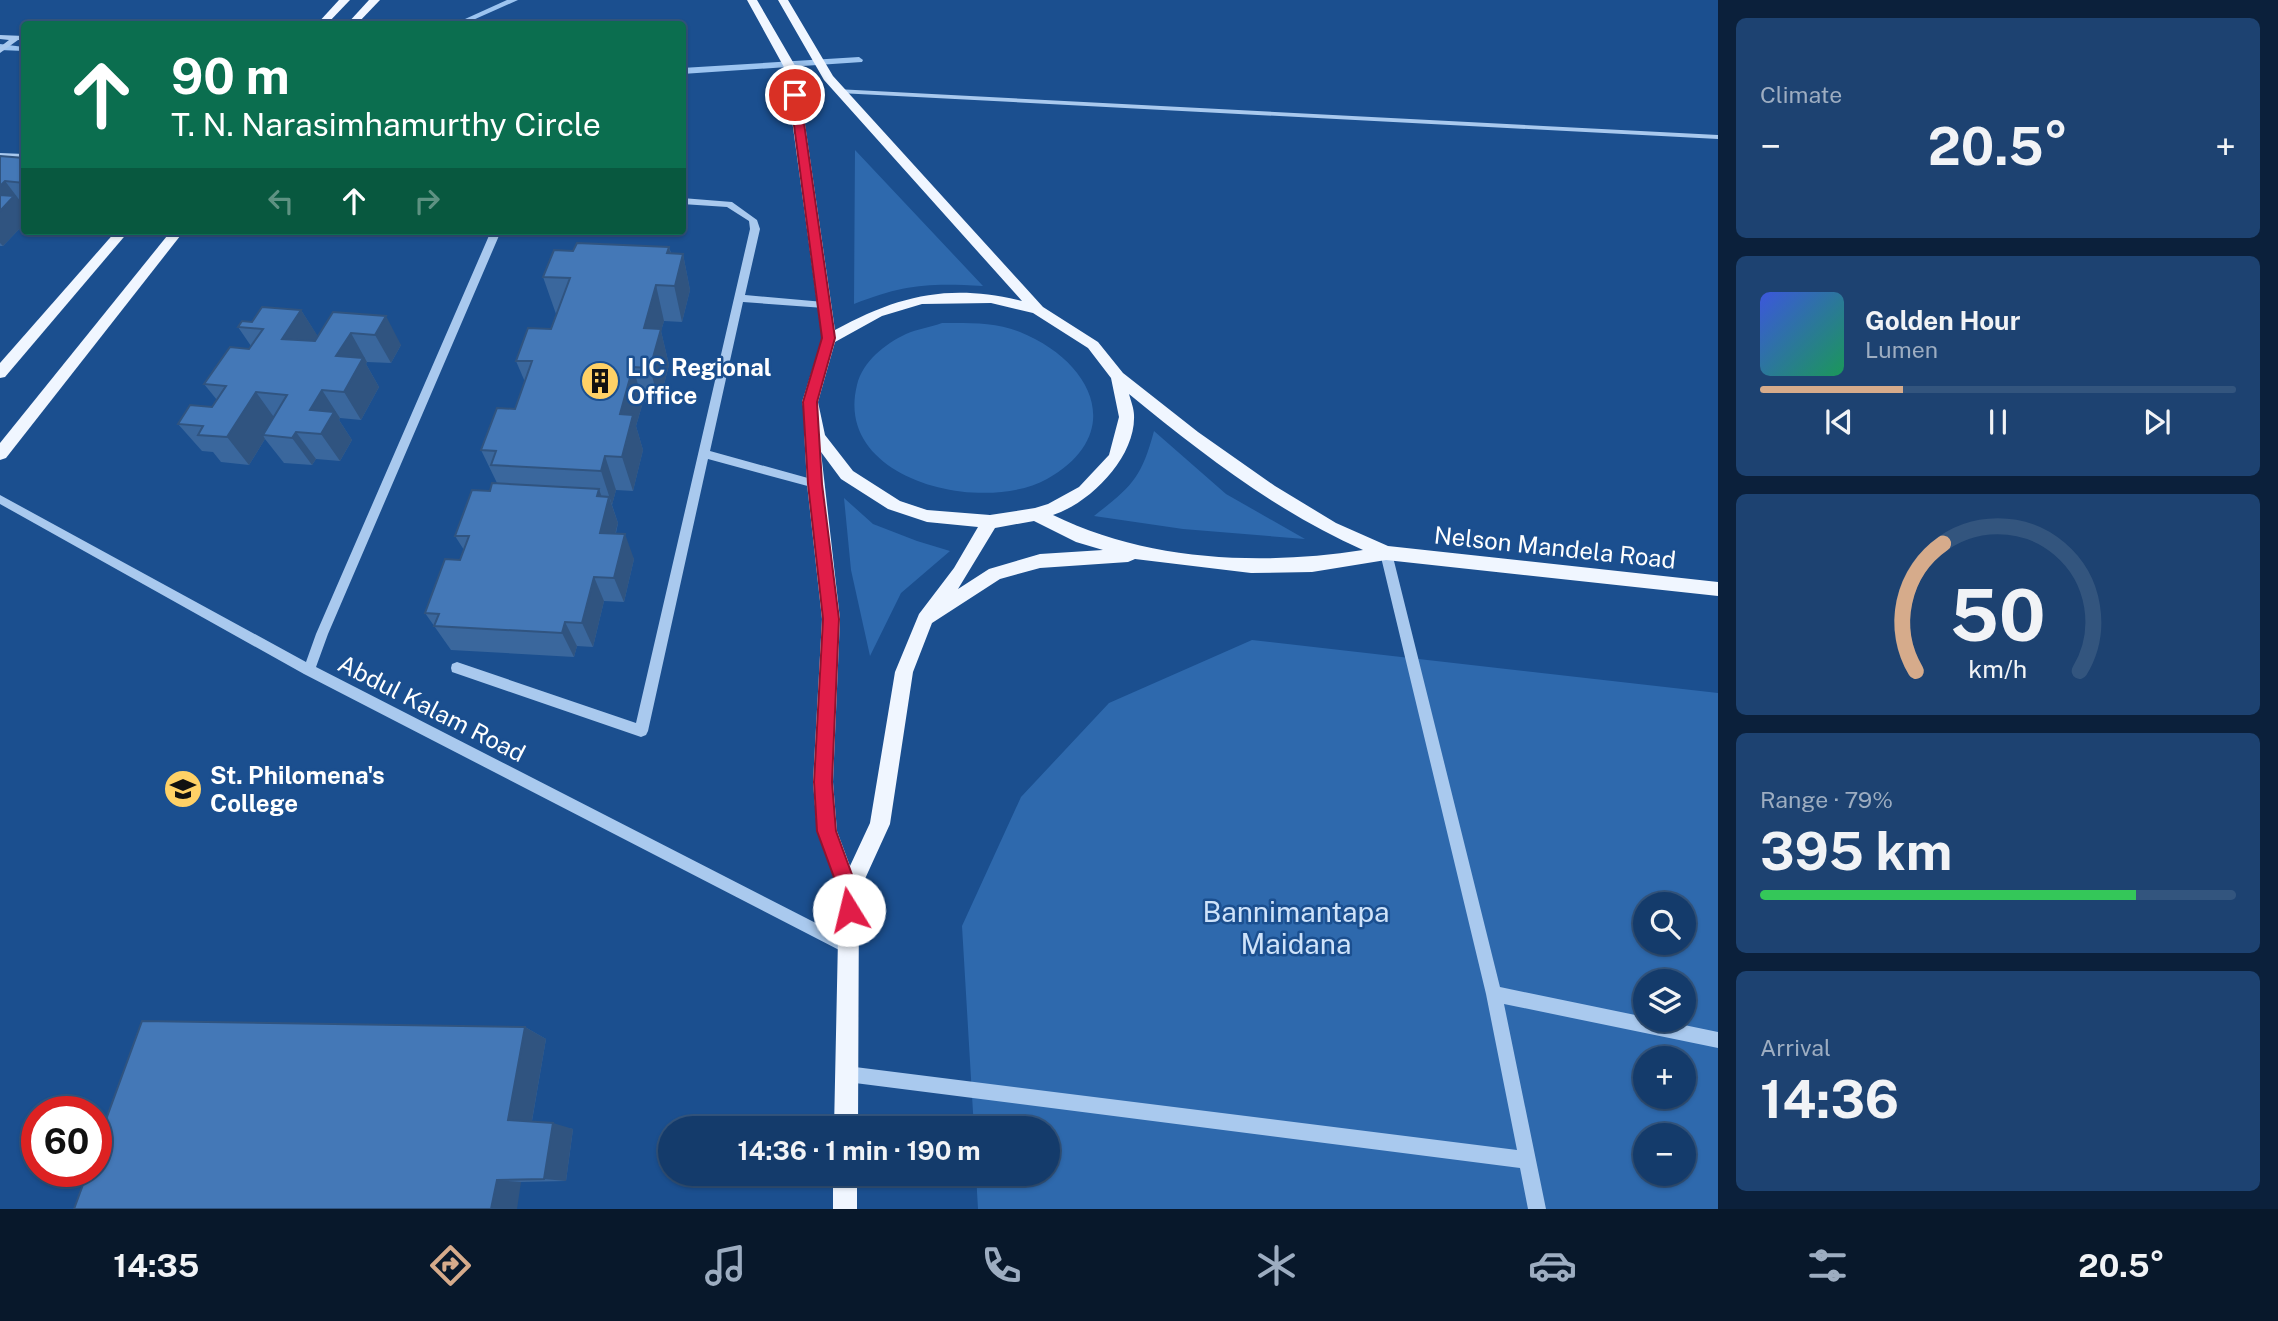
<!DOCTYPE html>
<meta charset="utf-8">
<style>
:root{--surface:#143b6b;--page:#1d4271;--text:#f1f3f6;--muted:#9dadc1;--line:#33557e;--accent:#d6ab8b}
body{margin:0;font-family:"Public Sans",sans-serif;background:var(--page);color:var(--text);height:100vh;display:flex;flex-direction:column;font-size:26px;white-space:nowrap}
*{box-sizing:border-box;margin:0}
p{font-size:23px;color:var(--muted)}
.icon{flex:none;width:38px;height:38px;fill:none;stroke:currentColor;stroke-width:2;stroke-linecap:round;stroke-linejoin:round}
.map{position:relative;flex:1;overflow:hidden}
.details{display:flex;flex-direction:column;gap:18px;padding:18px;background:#0b203b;width:560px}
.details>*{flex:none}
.top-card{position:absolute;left:21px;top:21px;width:665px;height:214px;border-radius:7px;box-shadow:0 2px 5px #0004,0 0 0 2px var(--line);background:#0b6e4f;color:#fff;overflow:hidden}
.buttons{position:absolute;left:1633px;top:892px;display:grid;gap:14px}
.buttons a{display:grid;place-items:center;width:63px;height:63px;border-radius:50%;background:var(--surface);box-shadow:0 2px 5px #0004,0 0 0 2px var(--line);font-size:35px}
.speed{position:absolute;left:21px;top:1096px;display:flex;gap:14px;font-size:35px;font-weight:700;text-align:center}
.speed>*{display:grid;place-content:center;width:91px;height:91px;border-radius:50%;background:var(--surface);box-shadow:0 2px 5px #0004,0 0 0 2px var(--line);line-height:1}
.speed .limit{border:10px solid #d22;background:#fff;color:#111}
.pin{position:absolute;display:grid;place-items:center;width:60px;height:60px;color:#fff;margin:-30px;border:4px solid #fff;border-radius:50%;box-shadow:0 2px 7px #0007}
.me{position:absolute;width:77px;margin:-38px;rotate:351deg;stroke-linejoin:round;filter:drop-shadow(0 0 5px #0008)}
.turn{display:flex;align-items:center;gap:24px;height:147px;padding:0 35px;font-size:32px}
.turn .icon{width:91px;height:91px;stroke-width:2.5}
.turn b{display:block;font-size:49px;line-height:60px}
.lanes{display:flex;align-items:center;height:66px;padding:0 35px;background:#0003;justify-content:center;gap:35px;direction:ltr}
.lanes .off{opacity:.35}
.big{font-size:52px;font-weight:700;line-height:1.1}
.details .card{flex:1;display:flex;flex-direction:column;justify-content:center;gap:10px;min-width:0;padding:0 24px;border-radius:10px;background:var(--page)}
.details .dial{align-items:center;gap:0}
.dial svg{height:182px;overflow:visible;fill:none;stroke:var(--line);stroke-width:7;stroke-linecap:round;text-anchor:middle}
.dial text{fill:var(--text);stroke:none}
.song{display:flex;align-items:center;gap:21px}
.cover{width:84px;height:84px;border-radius:10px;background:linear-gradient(135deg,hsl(230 70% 55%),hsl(150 70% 35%))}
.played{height:7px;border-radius:4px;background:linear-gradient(90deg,var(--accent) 30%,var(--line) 30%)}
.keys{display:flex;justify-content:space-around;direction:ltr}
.heat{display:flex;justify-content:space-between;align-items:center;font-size:38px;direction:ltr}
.charge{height:10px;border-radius:5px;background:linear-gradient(90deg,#34c759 79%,var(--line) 0)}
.trip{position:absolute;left:658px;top:1116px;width:402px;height:70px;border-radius:35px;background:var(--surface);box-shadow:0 2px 5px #0004,0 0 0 2px var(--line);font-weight:700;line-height:70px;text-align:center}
.tabs{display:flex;height:112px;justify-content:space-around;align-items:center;background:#08182b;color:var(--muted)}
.tabs .icon{width:49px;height:49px}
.tabs .on{color:var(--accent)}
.tabs b{font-size:32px;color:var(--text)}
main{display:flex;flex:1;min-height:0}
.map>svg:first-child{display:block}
.green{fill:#2e69ad;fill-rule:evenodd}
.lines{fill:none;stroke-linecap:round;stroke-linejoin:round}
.stream{fill:#9cc4f0;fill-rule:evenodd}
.minor{fill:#a9c9ee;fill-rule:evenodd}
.major{fill:#f0f6ff;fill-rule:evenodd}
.wall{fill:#3a679d}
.shaded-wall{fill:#305480}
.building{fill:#4478b7;stroke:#305480;stroke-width:2}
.route{fill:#e11d48;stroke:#92132f;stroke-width:2}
.labels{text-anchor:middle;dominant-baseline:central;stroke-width:5;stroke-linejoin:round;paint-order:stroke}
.poi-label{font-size:24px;font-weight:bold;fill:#fff;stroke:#1b4f8f;text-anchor:start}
.street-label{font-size:24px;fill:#fff;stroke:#1b4f8f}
.near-park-label{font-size:28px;fill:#cfe3fa;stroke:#1b4f8f}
</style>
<main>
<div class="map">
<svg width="1718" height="1209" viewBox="0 0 1718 1209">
<rect width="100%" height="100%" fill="#1b4f8f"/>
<g class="green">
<path d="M855,150L983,286C929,283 905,284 854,304Z"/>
<path d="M942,323C968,323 996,322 1020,332C1092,361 1128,433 1047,479C982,515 833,480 857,385C863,361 885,344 906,334C917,329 931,327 942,323Z"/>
<path d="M1154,431L1226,494L1305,539L1183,529L1094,516C1132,486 1141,479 1154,431Z"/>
<path d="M844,498L873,524L917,541L950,551L901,593L870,656L851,570Z"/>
<path d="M1252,640L1718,693V1209H978L976,1174H1048V1129H974L962,926L1021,797L1109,703ZM1645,905H1684V943H1645ZM1645,982H1684V1020H1645ZM1645,1059H1684V1097H1645ZM1645,1136H1684V1174H1645Z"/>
</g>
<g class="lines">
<g class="stream">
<path d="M507,0H518L464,24H454Z"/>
<path d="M0,44L24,47V51L0,50Z"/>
<path d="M859,57L863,60L862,62L682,74V68Z"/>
</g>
<g class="minor">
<path d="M0,35L24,36V40H18L0,53V47L9,40L0,39Z"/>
<path d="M836,89L1718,135V139L839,93L835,91Z"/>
<path d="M0,153L24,154V159H0Z"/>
<path d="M682,198L732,202L757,220L760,229L745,295L824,302L829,305L824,308L743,302L710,451L815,480L821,484L815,488L708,459L648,731L646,735L641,737L452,672L451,668L452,664L457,662L636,723L750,229L749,221L727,207L682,204Z"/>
<path d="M491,231H501L328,634L316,667L853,942L856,947L853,952L848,955L843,952L304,674L0,504V495L306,662L316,634Z"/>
<path d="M1386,548L1390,550L1392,553L1500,987L1645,1017V1020H1660L1718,1032V1048L1504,1004L1546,1209H1528L1520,1168L847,1082L841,1080L839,1074L841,1068L847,1066L1517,1150L1486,994L1380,553L1382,550Z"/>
</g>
<g class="major">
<path d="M339,0H350L327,24H317Z"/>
<path d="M369,0H380L357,24H347Z"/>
<path d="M747,0H757L797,69L835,330C899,295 950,283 1022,301L824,80L778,0H788L833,76L1043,307L1098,342L1123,373L1198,432L1275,486L1336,523L1388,546L1718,582V596L1386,560L1312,572L1251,573L1135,559L1128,562L1040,568L1000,579L932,623L913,672L890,824L859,892L858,1129H834L839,891L817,831L813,782L822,619L807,484L804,430L808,426L802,402L822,339L785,69ZM991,303L1033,313L1088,348L1111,378L1119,417L1109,455L1079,487L1048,504L1035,508L990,515L927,510L900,501L853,471L825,435L818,402L835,342L882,316L922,304ZM1129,394C1201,453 1277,512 1363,550C1260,566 1147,561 1053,515C1090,503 1136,457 1134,415C1134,409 1131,401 1129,394ZM821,452L841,479L888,509L927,522L978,527L954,568L919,614L895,672L870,823L850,866L837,831L833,782L840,619ZM1034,521L1076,542L1103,550L1040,554L989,569L958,589L995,528Z"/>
<path d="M116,231H129L5,377L0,378V363Z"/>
<path d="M171,231H184L6,458L0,460V443Z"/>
<rect x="833" y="1174" width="24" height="35"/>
</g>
</g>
<g class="wall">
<path d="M0,156L24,158V202H21L20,203L24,209V224L3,246H0Z"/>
<path d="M669,247L671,253L683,254L690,290L682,322L664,321L661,331L669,365L659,403L643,402L636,426L643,450L633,491L616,490L612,505L618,523L616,533L634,559L624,602L604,601L593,647L577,646L574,657L451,650L425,613L460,560L464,550L455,536L490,491L497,483L481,450L515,409L525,382L516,361L551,329L557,314H556L543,277L573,251Z"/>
<path d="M301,310L318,337L333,312L401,345L391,363L367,362L366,364L379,387L361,420L340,418L339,420L352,440L340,461L316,459L312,465L284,463L265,439L249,465L221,462L213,452L202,451L178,424L212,407L217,400L204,384L249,349L251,346L238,327L252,322Z"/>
<path d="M525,1027L546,1039L532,1121L573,1129L566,1181L521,1182L74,1209Z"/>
</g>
<g class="shaded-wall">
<path d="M5,181L21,202L20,203L24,209V224L3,246L0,243V186Z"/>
<path d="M669,247L676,280L683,254L690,290L682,322L667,253Z"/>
<path d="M656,285L664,321L661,331L669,365L659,403L650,368L644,328Z"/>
<path d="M301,310L319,338L301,367L282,339Z"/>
<path d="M386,316L401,345L391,363L375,335Z"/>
<path d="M351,333L367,362L366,364L379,387L361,420L344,392L336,356Z"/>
<path d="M633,367L643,402L636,426L643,450L633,491L622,457L620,414Z"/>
<path d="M322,390L340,418L339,420L352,440L340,461L321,434L310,410Z"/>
<path d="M256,392L276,420L263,435L265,439L249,465L227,437Z"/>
<path d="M296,432L316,459L312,465L292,438Z"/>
<path d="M605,456L616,490L612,505L601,471Z"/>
<path d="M599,489L606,509L609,497L618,523L609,558L600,533L597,496Z"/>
<path d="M625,534L634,559L624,602L614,578Z"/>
<path d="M594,577L604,601L593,647L582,623Z"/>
<path d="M565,622L577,646L574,657L562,633Z"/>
<path d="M525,1027L546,1039L531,1126L508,1120Z"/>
<path d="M553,1123L573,1129L566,1181L544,1179Z"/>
<path d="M497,1180L521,1182L517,1209H491Z"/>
</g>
<g class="building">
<path d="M0,156L24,158V183L5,181L0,186Z"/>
<path d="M0,195L14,196L0,211Z"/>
<path d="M577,243L669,247L667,253L683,254L675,286L656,285L644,328L661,329L650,368L633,367L620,414L633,415L622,457L605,456L601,471L491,465L496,451L481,450L497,408L515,409L532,361H516L528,328L551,329L570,278L543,277L554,250L573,251Z"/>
<path d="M262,307L301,310L282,339L315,341L333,312L386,316L375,335L351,333L336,356L363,358L344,392L322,390L310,410L334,412L321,434L296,432L292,438L263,435L287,395L256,392L227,437L198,435L203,426L178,424L190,405L212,407L226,386L204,384L230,347L249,349L263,329L238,327L242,321L252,322Z"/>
<path d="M492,483L599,489L597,496L609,497L600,533L625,534L614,578L594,577L582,623L565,622L562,633L434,626L439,614L425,613L445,559L460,560L469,536H455L472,490L490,491Z"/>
<path d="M142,1021L525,1027L508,1120L553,1123L544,1179L497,1180L491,1209H74L88,1171H96V1147Z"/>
</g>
<path class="route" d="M795,92L800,95L835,338L817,402L822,484L839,619L832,782L836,831L858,891L855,917L849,919L842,917L839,910V891L817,831L814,782L823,619L808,484L803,402L822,338L790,95Z"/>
<defs>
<symbol id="building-disc" viewBox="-11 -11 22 22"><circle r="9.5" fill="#ffd166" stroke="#1b4f8f"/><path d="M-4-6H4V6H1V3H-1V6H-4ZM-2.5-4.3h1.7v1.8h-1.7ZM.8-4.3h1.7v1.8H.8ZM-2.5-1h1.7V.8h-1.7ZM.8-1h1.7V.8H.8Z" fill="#111"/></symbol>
<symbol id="university-disc" viewBox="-11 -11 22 22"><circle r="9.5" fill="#ffd166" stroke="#1b4f8f"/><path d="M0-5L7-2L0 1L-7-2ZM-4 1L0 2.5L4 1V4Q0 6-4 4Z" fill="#111"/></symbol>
</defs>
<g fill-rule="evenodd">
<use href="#building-disc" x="578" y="359" width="44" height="44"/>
<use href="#university-disc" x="161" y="767" width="44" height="44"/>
</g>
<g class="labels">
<g class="poi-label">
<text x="627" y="367">LIC Regional<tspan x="627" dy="28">Office</tspan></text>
<text x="210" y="775">St. Philomena's<tspan x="210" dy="28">College</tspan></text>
</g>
<g class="street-label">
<text transform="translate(1555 547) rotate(6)">Nelson Mandela Road</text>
<text transform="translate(432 708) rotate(27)">Abdul Kalam Road</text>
</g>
<g class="near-park-label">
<text x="1296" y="911">Bannimantapa<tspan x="1296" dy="32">Maidana</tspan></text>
</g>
</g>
</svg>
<div class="buttons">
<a><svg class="icon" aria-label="search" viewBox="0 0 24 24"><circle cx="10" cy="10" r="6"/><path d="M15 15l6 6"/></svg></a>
<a><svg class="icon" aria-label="layers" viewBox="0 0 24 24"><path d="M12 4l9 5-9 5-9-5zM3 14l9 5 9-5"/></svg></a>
<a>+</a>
<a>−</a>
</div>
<div class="speed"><div class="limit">60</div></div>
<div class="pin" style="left:795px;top:95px;background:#d93025"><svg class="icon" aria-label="arrive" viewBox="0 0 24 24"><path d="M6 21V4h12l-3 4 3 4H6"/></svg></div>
<svg class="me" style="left:849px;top:910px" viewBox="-20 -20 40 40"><circle r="19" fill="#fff"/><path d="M0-13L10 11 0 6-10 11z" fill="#e11d48"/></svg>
<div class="trip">14:36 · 1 min · 190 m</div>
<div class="top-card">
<div class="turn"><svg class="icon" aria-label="ahead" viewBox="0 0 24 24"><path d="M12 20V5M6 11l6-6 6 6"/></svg><div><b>90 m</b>T. N. Narasimhamurthy Circle</div></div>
<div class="lanes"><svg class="icon off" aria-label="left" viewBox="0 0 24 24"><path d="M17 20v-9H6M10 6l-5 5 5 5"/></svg><svg class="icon" aria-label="ahead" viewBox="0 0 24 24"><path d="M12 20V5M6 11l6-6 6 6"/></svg><svg class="icon off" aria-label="right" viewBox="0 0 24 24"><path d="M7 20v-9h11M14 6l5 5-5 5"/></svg></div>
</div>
</div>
<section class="details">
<div class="card"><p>Climate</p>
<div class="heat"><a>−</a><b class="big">20.5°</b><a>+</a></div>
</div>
<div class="card">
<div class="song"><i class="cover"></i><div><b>Golden Hour</b><p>Lumen</p></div></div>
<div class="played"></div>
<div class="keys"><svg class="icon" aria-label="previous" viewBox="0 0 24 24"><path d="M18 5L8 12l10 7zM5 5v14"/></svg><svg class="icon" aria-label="pause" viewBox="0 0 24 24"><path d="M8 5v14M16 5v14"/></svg><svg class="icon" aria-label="next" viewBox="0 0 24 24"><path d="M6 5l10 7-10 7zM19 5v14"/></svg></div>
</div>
<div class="card dial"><svg viewBox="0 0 100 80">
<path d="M14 69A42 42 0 1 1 86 69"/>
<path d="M14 69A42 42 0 0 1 26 13" stroke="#d6ab8b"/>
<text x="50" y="56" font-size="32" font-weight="700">50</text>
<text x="50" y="72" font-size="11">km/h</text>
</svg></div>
<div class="card"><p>Range · 79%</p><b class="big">395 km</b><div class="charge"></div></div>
<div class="card"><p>Arrival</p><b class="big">14:36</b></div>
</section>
</main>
<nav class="tabs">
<b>14:35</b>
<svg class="icon on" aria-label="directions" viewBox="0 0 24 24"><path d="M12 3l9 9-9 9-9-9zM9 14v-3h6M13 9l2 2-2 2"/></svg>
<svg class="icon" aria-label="music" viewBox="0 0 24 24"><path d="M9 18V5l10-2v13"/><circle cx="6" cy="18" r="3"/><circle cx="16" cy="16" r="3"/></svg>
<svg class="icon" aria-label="phone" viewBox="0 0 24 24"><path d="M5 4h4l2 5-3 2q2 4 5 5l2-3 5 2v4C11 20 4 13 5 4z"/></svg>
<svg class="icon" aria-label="climate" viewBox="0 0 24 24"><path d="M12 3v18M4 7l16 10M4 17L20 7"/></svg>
<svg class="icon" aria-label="car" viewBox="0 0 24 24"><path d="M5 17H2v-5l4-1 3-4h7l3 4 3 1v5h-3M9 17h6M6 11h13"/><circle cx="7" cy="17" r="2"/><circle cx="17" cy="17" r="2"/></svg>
<svg class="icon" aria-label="filters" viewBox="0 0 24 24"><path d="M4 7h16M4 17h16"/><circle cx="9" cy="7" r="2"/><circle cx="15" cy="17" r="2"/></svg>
<b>20.5°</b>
</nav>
